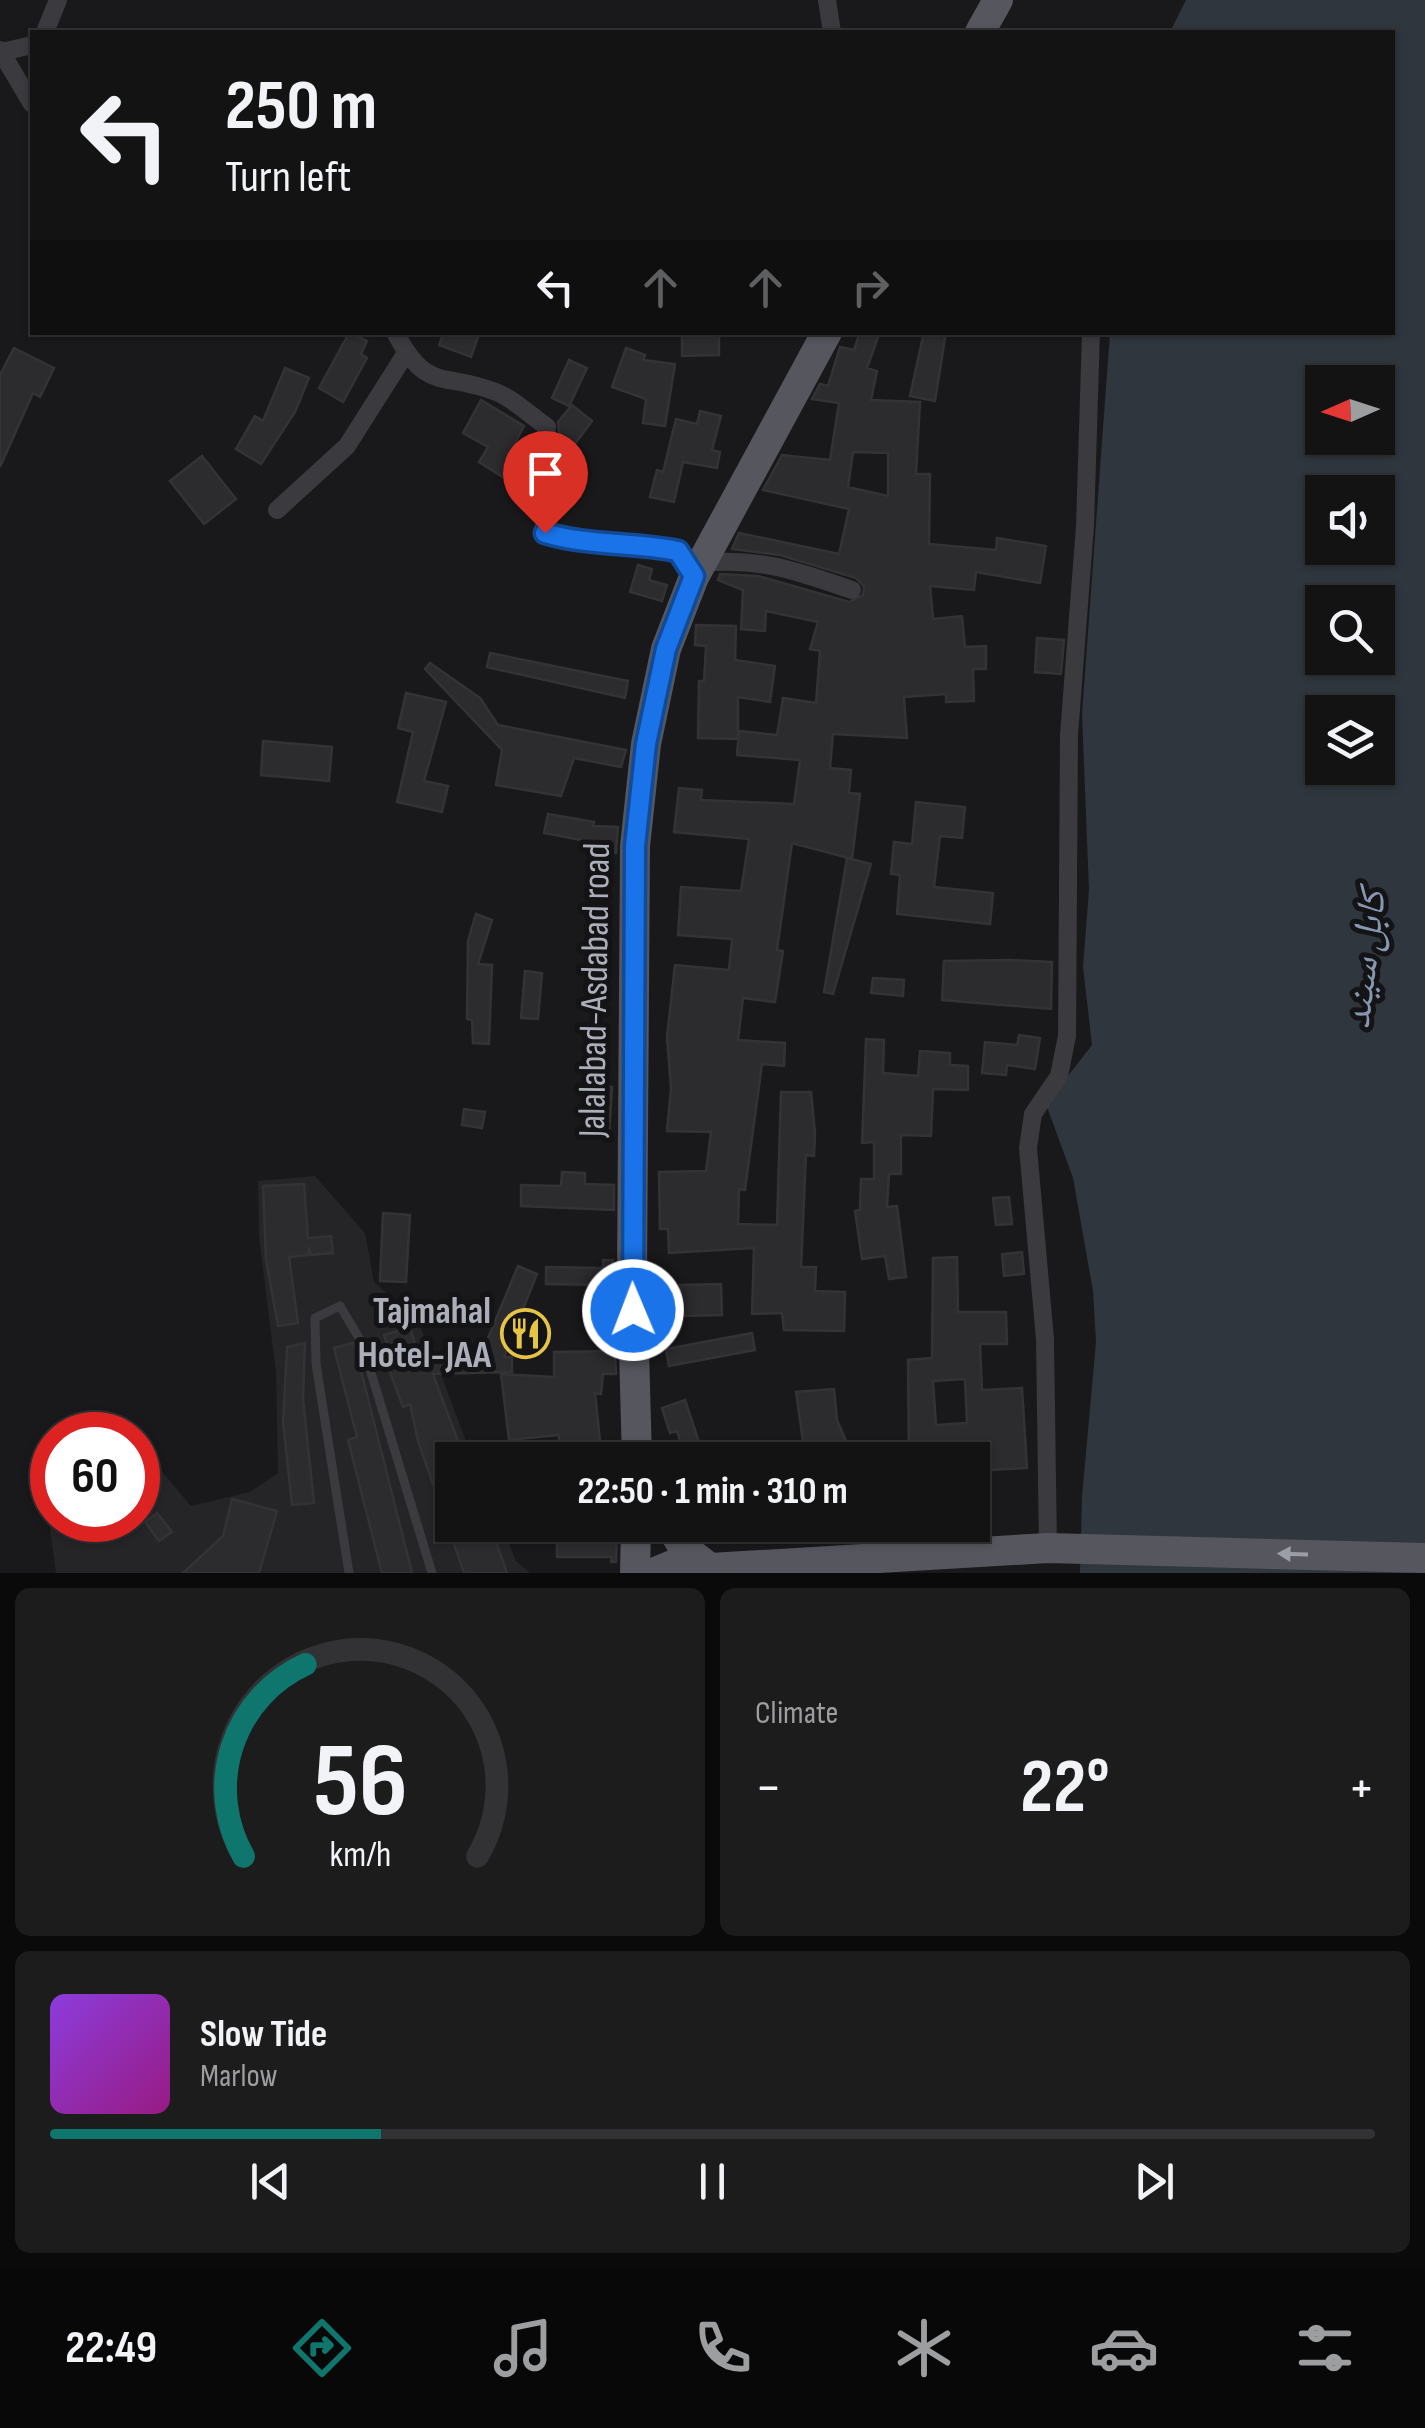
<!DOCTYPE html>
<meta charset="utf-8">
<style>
:root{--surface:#131314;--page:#1c1c1d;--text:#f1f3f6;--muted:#9d9ea0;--line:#323234;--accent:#0f766e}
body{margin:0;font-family:"Sofia Sans Condensed","Noto Naskh Arabic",sans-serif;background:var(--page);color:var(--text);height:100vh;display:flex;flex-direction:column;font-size:38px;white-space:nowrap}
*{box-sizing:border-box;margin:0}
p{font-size:32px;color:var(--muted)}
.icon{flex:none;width:55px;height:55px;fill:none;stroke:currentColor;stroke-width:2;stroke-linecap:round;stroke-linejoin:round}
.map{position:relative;height:1573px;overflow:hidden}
.drawer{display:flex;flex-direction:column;gap:15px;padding:15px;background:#0a0a0b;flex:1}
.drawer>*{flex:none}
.top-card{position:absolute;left:30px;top:30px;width:1365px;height:305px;border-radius:0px;box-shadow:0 2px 8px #0004,0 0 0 2px var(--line);background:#131314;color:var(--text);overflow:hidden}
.needle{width:65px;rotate:267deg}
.buttons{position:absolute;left:1305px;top:365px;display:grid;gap:20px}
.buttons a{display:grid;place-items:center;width:90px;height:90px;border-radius:0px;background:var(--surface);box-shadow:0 2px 8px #0004,0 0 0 2px var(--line);font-size:50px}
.speed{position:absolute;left:30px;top:1412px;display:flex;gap:20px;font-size:50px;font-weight:700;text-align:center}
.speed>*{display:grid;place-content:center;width:130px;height:130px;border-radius:50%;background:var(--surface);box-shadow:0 2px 8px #0004,0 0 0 2px var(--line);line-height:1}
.speed .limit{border:15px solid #d22;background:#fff;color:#111}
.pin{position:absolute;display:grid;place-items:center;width:85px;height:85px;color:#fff;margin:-102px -42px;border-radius:50% 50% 50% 0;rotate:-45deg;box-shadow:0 0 10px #0007}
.pin .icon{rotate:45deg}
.me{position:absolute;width:110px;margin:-55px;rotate:359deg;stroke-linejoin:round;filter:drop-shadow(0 0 8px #0008)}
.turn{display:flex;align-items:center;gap:35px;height:210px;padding:0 30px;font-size:45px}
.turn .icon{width:130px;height:130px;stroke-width:2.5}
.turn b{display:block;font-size:70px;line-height:85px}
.lanes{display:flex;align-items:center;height:95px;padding:0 30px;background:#0003;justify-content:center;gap:50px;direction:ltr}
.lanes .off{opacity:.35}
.big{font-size:75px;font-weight:700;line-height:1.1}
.drawer .tile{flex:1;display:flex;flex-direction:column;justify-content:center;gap:15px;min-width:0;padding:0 35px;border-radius:15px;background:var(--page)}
.drawer .dial{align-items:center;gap:0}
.dial svg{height:260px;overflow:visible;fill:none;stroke:var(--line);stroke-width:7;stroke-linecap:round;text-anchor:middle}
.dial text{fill:var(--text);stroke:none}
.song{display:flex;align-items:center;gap:30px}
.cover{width:120px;height:120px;border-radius:15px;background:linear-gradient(135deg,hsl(270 70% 55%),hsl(310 70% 35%))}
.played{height:10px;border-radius:5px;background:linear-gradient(90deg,var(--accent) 25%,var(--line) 25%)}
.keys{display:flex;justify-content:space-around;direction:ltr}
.heat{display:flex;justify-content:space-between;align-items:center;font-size:55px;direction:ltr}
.drawer .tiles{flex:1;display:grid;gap:15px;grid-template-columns:1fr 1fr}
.tile:last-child{grid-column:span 2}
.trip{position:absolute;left:435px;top:1442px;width:555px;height:100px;border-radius:0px;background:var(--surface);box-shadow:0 2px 8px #0004,0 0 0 2px var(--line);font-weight:700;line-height:100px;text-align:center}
.tabs{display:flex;height:160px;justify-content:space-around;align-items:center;background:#080808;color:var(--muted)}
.tabs .icon{width:70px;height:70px}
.tabs .current{color:var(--accent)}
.tabs b{font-size:45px;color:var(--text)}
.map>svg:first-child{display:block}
.built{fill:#252528}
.water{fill:#2f363e;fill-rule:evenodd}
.building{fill:#2c2c2f;stroke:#333336;stroke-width:2.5;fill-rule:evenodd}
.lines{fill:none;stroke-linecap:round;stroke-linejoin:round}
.lane{stroke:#3a3a3f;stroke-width:9}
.street{stroke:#3a3a3f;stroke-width:18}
.primary{stroke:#56575e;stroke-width:30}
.oneway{fill:#9b9da7}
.route-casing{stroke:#114b97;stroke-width:25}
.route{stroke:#1a73e8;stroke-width:18}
.labels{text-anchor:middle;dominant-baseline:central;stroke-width:10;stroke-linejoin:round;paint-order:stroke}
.street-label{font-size:38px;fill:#acaeb9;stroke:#141416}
.poi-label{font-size:38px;font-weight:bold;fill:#acaeb9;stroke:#141416;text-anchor:end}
.water-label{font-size:40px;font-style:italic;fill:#8697b2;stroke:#141416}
</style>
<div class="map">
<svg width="1425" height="1573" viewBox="0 0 1425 1573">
<rect width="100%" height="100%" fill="#19191b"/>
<path class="built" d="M315,1176L365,1233L374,1282L417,1320L439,1369L473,1460H452V1525H501L516,1561L530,1573H56L46,1499L52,1494V1520H138V1443L191,1506L250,1492L278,1473L276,1373L259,1237L258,1181Z"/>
<path class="water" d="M1186,0H1425V1573H1080L1082,1497L1096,1342L1093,1291L1073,1178L1046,1104L1092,1045L1083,967L1089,890L1082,714L1110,333L1392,332V32H1170ZM1322,382H1378V438H1322ZM1322,492H1378V548H1322ZM1322,602H1378V658H1322ZM1322,712H1378V768H1322Z"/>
<g class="building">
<path d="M444,332H480L471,357L439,345Z"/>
<path d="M682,332H719V355L682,356Z"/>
<path d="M860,332H880L867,368L877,371L871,400L920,402L916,474H930L929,544L996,550L997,538L1046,546L1040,583L976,572L974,590L930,586L933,619L962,616L965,647L986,646V669H973L974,701L946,702V694L904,697L907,738L833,734L830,768L851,770L849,793L860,794L852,859L792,843L777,950L783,951L775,1002L743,998L738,1040L785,1043L784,1066L762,1064L745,1190L739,1189L738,1224L777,1225L781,1092H811L815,1133L814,1156L806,1155L801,1267H816L815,1291L845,1292L844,1331L784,1330L782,1313L752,1314L754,1248L669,1253L668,1229H660L659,1172L706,1171L711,1132L667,1131L671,1088L667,1037L675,965L729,970L732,939L678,935L681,887L741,891L749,839L674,832L679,788L702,790L701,800L794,804L800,760L737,755L739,731L777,735L783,698L816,703L820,651L810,649L818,622L766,611L765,631L741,629L743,590L718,580L720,574L758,576L849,602L863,595L864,587L856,578L780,555L732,549L739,533L839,554L849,509L763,490L782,455L830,460L839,403L812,399L820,384L828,386L840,347L854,350ZM853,452L888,453V496L848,487Z"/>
<path d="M924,332H946L935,401L910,396Z"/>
<path d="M349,333L367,341L361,354L367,358L343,402L319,388Z"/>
<path d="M14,348L54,368L40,397L33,393L0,467V375Z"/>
<path d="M626,348L645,355L643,360L675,364L665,426L643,423L646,399L612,387Z"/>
<path d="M569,360L587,368L569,406L552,398Z"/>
<path d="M285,368L309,378L295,412L261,464L236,449L255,416L263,421Z"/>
<path d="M481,400L524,426L509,455L517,460L506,479L479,462L488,447L463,433Z"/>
<path d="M572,405L592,421L574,445L559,433L558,422Z"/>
<path d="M700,411L721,416L712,450L720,452L717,468L683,462L674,502L650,497L657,470L663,472L676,419L697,424Z"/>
<path d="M202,456L236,499L204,524L170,481Z"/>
<path d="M638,565L652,569L649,580L667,585L662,601L630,592Z"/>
<path d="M696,625L736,626L735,660L775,666L770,702L738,697V739L698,738L699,681H704L706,646L695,645Z"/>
<path d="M1037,638L1064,640L1061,674L1035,672Z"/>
<path d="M490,653L628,681L625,698L487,667Z"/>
<path d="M430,663L480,698L498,725L626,750L621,767L574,758L561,796L496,785L502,750L425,669Z"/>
<path d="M406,693L446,702L424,781L448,786L442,812L397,802L413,732L398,728Z"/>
<path d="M263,741L332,747L329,781L261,775Z"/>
<path d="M916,802L965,807L962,838L940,836L934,887L993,893L990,924L897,914L900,875L891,874L894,842L912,844Z"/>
<path d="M548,814L594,822L593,826L618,827L616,853L601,852L602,844L544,833Z"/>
<path d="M847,858L871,864L833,994L824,992Z"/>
<path d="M476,914L492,920L478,964L492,965L489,1044L473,1043L472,1020L467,1019L468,941Z"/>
<path d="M1010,960L1052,962L1051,1009L942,1000L944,961Z"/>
<path d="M525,971L542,973L538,1019L521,1018Z"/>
<path d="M873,978L904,980L903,996L871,993Z"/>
<path d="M1019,1035L1040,1038L1035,1069L1007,1065L1006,1075L982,1073L985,1042L1017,1045Z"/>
<path d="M866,1039L884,1040L883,1073L918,1076L920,1051L950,1053V1065L968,1066V1090L933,1089L931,1136L901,1135V1174H889L887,1207L897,1206L906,1277L889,1279L885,1256L862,1259L855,1211L860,1210L861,1179H874V1142L862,1143Z"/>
<path d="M591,1086L612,1087L609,1135L589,1134Z"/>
<path d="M464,1109L485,1112L482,1128L462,1125Z"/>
<path d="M562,1172L585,1173V1184L614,1185V1210L521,1206V1185L561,1186Z"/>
<path d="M304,1184L308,1238L331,1236L333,1253L311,1255L309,1247L308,1255L289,1257L298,1323L278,1326L266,1260L263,1186Z"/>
<path d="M1009,1197L1012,1224L996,1225L993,1198Z"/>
<path d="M383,1213L410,1215L406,1282L380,1281Z"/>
<path d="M1022,1252L1024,1274L1004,1276L1002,1254Z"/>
<path d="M957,1257L958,1312H1006L1007,1344H980L982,1390L1022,1388L1027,1468L972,1471V1460H909L908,1360L932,1358L933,1258ZM965,1379L967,1423L936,1425L933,1381Z"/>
<path d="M603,1260H613L615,1335H602V1285L546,1284V1267L603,1268Z"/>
<path d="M518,1266L537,1274L504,1357H512V1372L433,1374L465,1460H452V1525H490L507,1573H464L418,1441L410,1404L403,1407L389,1370L394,1368L384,1335L410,1327L419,1359L483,1350Z"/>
<path d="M721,1284L722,1315L681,1316L680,1285Z"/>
<path d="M752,1333L755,1350L669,1366L666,1349Z"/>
<path d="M305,1343L303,1399L314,1503L292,1505L283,1422L287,1347Z"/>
<path d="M353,1343L355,1347L412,1573H382L348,1440L357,1437L334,1348Z"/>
<path d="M615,1351L616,1374H603L601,1394L595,1393L602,1460H558L559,1435L509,1440L501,1374L554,1377V1352Z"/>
<path d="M834,1389L837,1420L846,1441L804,1460H757L803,1441L796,1392Z"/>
<path d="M685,1400L701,1448L710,1460H686L677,1431L670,1433L662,1408Z"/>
<path d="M232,1499L277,1511L259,1573H183L223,1536Z"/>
<path d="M157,1513L172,1532L159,1541L145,1522Z"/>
<path d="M557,1525H617L616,1562H611L612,1557H557Z"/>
</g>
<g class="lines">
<path class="lane" d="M349,1573L316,1364L315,1318L340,1306L362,1343L432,1573"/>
<g class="street">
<path d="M827,0L832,32"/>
<path d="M45,32L58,0"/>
<path d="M0,50L32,104"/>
<path d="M2,52L32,45"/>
<path d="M395,332C427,394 443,371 496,392C514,399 531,416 547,427L540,472L545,533C588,546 634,542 678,551L694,577"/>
<path d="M277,510L347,446L406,353"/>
<path d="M700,563C759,557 797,571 852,590"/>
<path d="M1048,1548L1045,1339L1028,1148L1033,1114L1059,1076L1067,1036L1069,735L1085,526L1091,332"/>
</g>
<g class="primary">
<path d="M980,32L998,0"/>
<path d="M637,1460L632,1276L635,846L646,744L666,649L694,577L827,332"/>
<path d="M670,1525L683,1547L710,1568L1048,1548L1425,1558"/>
<path d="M635,1573L636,1525"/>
<path d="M653,1573L680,1562L711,1569"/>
</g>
</g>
<defs><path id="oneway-solid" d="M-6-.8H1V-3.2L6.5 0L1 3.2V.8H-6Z" transform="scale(2.5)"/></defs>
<use class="oneway" href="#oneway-solid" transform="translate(1293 1554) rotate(-178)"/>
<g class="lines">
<defs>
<path id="route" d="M545,533C588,546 634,542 678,551L694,576L666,649L646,744L635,846L633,1310"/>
</defs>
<use href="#route" class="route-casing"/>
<use href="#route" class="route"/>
</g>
<defs>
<symbol id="restaurant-ring" viewBox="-11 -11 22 22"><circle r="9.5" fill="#141416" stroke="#e6c545" stroke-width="1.5"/><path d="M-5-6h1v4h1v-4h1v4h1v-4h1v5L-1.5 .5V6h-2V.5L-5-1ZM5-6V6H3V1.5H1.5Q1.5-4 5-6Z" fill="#e6c545"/></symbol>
</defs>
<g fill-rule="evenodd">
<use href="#restaurant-ring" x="498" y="1306" width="55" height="55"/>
</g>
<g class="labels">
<g class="street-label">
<text transform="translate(595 990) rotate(-89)">Jalalabad-Asdabad road</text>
</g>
<g class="poi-label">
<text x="491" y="1311">Tajmahal<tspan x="491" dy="44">Hotel-JAA</tspan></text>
</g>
<g class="water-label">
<text transform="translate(1365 959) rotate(-83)">کابل سيند</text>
</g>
</g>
</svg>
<div class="buttons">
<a><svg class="needle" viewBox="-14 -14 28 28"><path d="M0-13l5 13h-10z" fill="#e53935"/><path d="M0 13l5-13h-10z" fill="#9d9ea0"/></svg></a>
<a><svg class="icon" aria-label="sound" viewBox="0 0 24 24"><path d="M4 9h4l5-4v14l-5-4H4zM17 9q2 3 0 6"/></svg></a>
<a><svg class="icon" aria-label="search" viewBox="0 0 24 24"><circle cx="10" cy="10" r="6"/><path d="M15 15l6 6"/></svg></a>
<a><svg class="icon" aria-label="layers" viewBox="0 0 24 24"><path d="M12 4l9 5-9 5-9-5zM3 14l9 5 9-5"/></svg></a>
</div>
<div class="speed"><div class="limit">60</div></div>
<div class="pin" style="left:545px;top:533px;background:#d93025"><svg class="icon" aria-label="arrive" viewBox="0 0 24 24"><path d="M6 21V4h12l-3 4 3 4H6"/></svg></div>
<svg class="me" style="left:633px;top:1310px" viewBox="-20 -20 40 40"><circle r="17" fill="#1a73e8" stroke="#fff" stroke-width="3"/><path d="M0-11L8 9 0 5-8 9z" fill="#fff"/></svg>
<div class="trip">22:50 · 1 min · 310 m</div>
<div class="top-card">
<div class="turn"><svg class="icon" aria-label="left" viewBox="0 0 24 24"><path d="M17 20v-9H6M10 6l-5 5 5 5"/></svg><div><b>250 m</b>Turn left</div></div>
<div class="lanes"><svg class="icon" aria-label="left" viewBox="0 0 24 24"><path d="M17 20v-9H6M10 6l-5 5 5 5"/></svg><svg class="icon off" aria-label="ahead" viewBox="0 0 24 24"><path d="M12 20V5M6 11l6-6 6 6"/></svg><svg class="icon off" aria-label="ahead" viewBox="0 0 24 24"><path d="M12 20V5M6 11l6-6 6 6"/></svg><svg class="icon off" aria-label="right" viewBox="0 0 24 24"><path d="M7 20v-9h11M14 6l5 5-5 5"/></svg></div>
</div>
</div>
<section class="drawer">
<div class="tiles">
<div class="tile dial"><svg viewBox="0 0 100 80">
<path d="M14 69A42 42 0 1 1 86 69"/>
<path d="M14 69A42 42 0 0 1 33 10" stroke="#0f766e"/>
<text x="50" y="56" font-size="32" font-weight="700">56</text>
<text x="50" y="72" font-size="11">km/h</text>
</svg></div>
<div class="tile"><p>Climate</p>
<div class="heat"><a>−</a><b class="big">22°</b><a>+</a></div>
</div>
<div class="tile">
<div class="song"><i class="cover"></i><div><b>Slow Tide</b><p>Marlow</p></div></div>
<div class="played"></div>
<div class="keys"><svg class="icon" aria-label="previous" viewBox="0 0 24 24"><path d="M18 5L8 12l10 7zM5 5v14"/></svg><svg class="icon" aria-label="pause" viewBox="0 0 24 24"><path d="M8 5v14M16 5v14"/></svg><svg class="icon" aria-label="next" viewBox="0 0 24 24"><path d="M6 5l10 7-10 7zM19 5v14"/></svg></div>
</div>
</div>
</section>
<nav class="tabs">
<b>22:49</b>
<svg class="icon current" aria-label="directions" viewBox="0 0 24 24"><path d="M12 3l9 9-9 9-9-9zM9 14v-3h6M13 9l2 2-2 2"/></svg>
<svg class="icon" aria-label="music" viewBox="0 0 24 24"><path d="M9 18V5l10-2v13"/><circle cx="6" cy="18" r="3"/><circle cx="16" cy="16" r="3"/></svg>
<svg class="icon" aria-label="phone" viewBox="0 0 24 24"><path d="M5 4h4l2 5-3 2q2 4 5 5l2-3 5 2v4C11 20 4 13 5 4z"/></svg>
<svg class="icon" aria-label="climate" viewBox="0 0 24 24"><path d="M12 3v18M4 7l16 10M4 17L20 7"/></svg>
<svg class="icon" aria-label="car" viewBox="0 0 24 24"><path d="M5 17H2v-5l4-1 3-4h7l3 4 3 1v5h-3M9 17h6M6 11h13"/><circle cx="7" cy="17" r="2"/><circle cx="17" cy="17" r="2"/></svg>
<svg class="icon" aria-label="filters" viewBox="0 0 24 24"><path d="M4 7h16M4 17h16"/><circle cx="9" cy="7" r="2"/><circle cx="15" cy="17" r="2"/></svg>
</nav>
